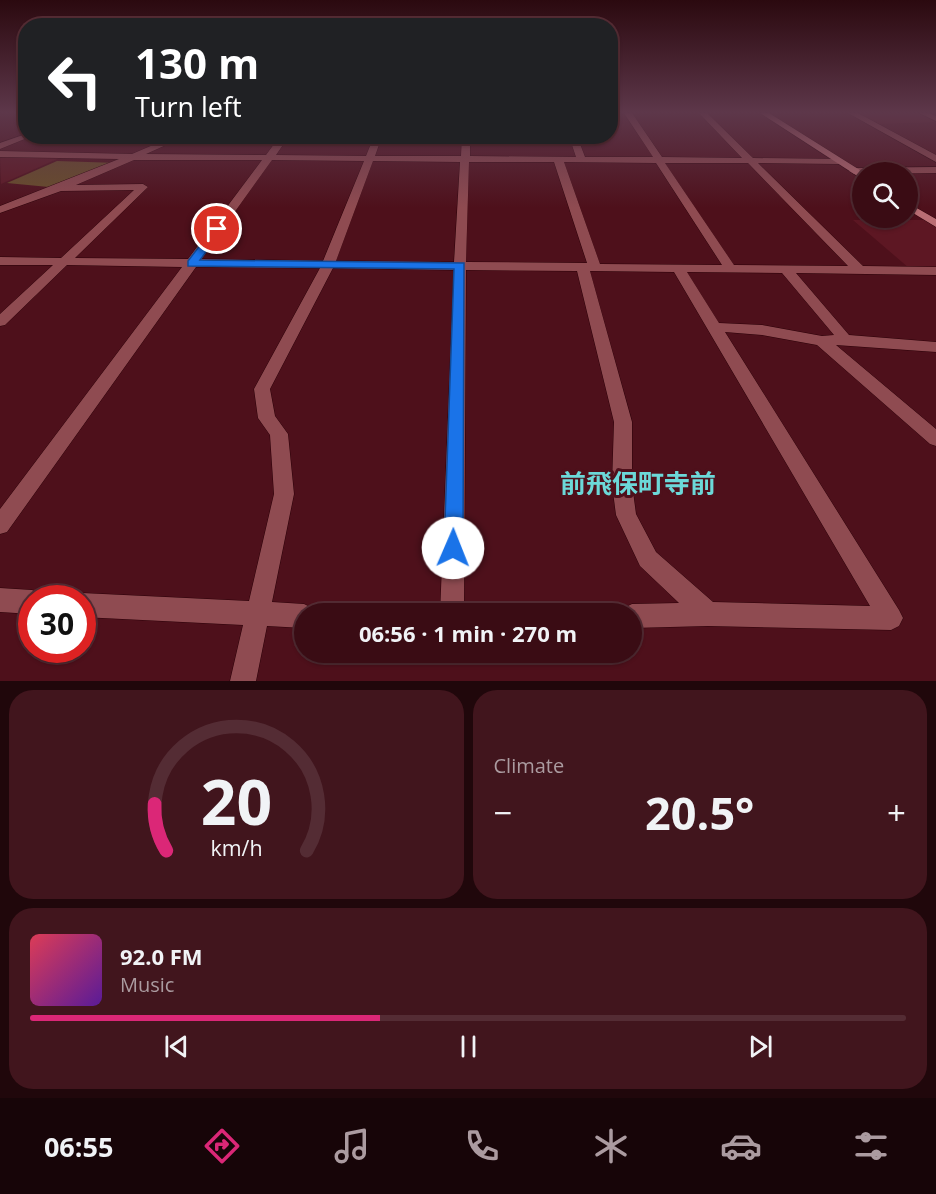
<!DOCTYPE html>
<meta charset="utf-8">
<style>
:root{--surface:#3a0c14;--page:#41151d;--text:#f1f3f6;--muted:#ab9ba0;--line:#542c34;--accent:#db2777}
body{margin:0;font-family:"Open Sans","Noto Sans JP",sans-serif;background:var(--page);color:var(--text);height:100vh;display:flex;flex-direction:column;font-size:22px;white-space:nowrap}
*{box-sizing:border-box;margin:0}
p{font-size:20px;color:var(--muted)}
.icon{flex:none;width:33px;height:33px;fill:none;stroke:currentColor;stroke-width:2;stroke-linecap:round;stroke-linejoin:round}
.map{position:relative;height:681px;overflow:hidden}
.drawer{display:flex;flex-direction:column;gap:9px;padding:9px;background:#20070b;flex:1}
.drawer>*{flex:none}
.hud{position:absolute;left:18px;top:18px;width:600px;height:126px;border-radius:24px;box-shadow:0 2px 4px #0004,0 0 0 2px var(--line);background:#202124;color:#fff;overflow:hidden}
.tools{position:absolute;left:852px;top:162px;display:grid;gap:12px}
.tools a{display:grid;place-items:center;width:66px;height:66px;border-radius:50%;background:var(--surface);box-shadow:0 2px 4px #0004,0 0 0 2px var(--line);font-size:30px}
.speed{position:absolute;left:18px;top:585px;display:flex;gap:12px;font-size:30px;font-weight:700;text-align:center}
.speed>*{display:grid;place-content:center;width:78px;height:78px;border-radius:50%;background:var(--surface);box-shadow:0 2px 4px #0004,0 0 0 2px var(--line);line-height:1}
.speed .limit{border:9px solid #d22;background:#fff;color:#111}
.pin{position:absolute;display:grid;place-items:center;width:51px;height:51px;color:#fff;margin:-26px;border:3px solid #fff;border-radius:50%;box-shadow:0 2px 6px #0007}
.me{position:absolute;width:66px;margin:-33px;rotate:1deg;stroke-linejoin:round;filter:drop-shadow(0 0 4px #0008)}
.turn{display:flex;align-items:center;gap:21px;height:126px;padding:0 18px;font-size:27px}
.turn .icon{width:78px;height:78px;stroke-width:2.5}
.turn b{display:block;font-size:42px;line-height:51px}
.big{font-size:45px;font-weight:700;line-height:1.1}
.drawer .card{flex:1;display:flex;flex-direction:column;justify-content:center;gap:9px;min-width:0;padding:0 21px;border-radius:24px;background:var(--page)}
.drawer .dial{align-items:center;gap:0}
.dial svg{height:156px;overflow:visible;fill:none;stroke:var(--line);stroke-width:7;stroke-linecap:round;text-anchor:middle}
.dial text{fill:var(--text);stroke:none}
.song{display:flex;align-items:center;gap:18px}
.cover{width:72px;height:72px;border-radius:9px;background:linear-gradient(135deg,hsl(350 70% 55%),hsl(270 70% 35%))}
.played{height:6px;border-radius:3px;background:linear-gradient(90deg,var(--accent) 40%,var(--line) 40%)}
.keys{display:flex;justify-content:space-around;direction:ltr}
.heat{display:flex;justify-content:space-between;align-items:center;font-size:33px;direction:ltr}
.drawer .tiles{flex:1;display:grid;gap:9px;grid-template-columns:1fr 1fr}
.card:last-child{grid-column:span 2}
.trip{position:absolute;left:294px;top:603px;width:348px;height:60px;border-radius:30px;background:var(--surface);box-shadow:0 2px 4px #0004,0 0 0 2px var(--line);font-weight:700;line-height:60px;text-align:center}
.tabs{display:flex;height:96px;justify-content:space-around;align-items:center;background:#170508;color:var(--muted)}
.tabs .icon{width:42px;height:42px}
.tabs .selected{color:var(--accent)}
.tabs b{font-size:27px;color:var(--text)}
.map>svg:first-child{display:block}
.built{fill:#5d1723}
.forest{fill:#694f29}
.lines{fill:none;stroke-linecap:round;stroke-linejoin:round}
.minor-casing{stroke:#2b0008;stroke-width:1}
.major-casing{stroke:#2b0008;stroke-width:1}
.minor{fill:#8f4b51;fill-rule:evenodd}
.major{fill:#ba6e74;fill-rule:evenodd}
.route{fill:#1a73e8;stroke:#114b97;stroke-width:1.5}
.labels{text-anchor:middle;dominant-baseline:central;stroke-width:6;stroke-linejoin:round;paint-order:stroke}
.near-quarter-label{font-size:26px;font-weight:bold;fill:#6cd8d8;stroke:#4e101b}
</style>
<div class="map">
<svg width="936" height="681" viewBox="0 0 936 681">
<rect width="100%" height="100%" fill="#4e101b"/>
<g class="built">
<path d="M855,113H919L936,122L875,124Z"/>
<path d="M0,155L64,156L1,184Z"/>
<path d="M853,220H927L936,226V268H909Z"/>
</g>
<path class="forest" d="M57,161L119,163L59,188L7,183Z"/>
<g class="lines">
<defs>
<g id="minor">
<path d="M624,113H632L662,157L742,158L699,113H707L753,158L841,159L843,161L838,164L758,163L863,266L936,267V275L796,273L849,335L936,342V352L836,345L936,429V446L930,444L817,345L762,335L725,332L899,610L903,618L899,626L891,630L708,626L632,628V614H621L624,608L632,604L679,603L640,566L616,515L612,484L614,422L577,271L466,270L464,614H440L454,270L333,268L270,389L275,416L288,434L294,494L272,602L304,604L312,608L315,614H304V628L267,626L256,681H230L243,625L82,617V598H73L82,593L249,601L274,494L270,435L258,418L254,389L320,268L196,267L7,532L0,534V509L182,267L67,265L5,325L0,326V314L53,265H0V257L61,258L134,190L61,191L0,213V206L119,159L0,157V151L132,154L174,136H186L146,154L266,155L280,136H289L276,155L366,156L374,136H382L375,156H461L462,136H470V156L576,157L569,136H577L585,157H653ZM134,160H262L188,259L75,258L148,187L143,184L76,185ZM272,160L364,161L323,261L201,259ZM373,161L460,162L454,262L336,261ZM469,162H554L587,263L466,262ZM564,162L656,163L722,265L600,264ZM665,163H748L848,266L734,265ZM590,271L674,272L870,606L713,602L656,552L636,514L632,484V422ZM687,272L782,273L834,335L822,336L762,325L719,323Z"/>
<path d="M848,113H858L936,155V162Z"/>
<path d="M919,113H929L936,116V121Z"/>
<path d="M26,134V136H32L0,149V143Z"/>
<path d="M936,167V173L854,174L849,171L854,168Z"/>
<path d="M0,588L32,590L40,594L42,598H32V614L0,612Z"/>
</g>
<g id="major">
<path d="M760,113H769L863,172L862,179Z"/>
<path d="M908,203L936,219V227L908,210Z"/>
</g>
</defs>
<use href="#minor" class="minor-casing"/>
<use href="#major" class="major-casing"/>
<use href="#minor" class="minor"/>
<use href="#major" class="major"/>
</g>
<linearGradient id="sky" x2="0" y2="1"><stop stop-color="#2b090f"/><stop offset="0.54" stop-color="#5d374a"/><stop offset="1" stop-color="#5d374a" stop-opacity="0"/></linearGradient>
<rect width="936" height="208" fill="url(#sky)"/>
<path class="route" d="M217,226L223,229L200,260L464,263L463,548L460,554L453,557L446,554L444,548L454,269L188,266V261L214,227Z"/>
<g class="labels">
<g class="near-quarter-label">
<text x="638" y="483">前飛保町寺前</text>
</g>
</g>
</svg>
<div class="tools">
<a><svg class="icon" aria-label="search" viewBox="0 0 24 24"><circle cx="10" cy="10" r="6"/><path d="M15 15l6 6"/></svg></a>
</div>
<div class="speed"><div class="limit">30</div></div>
<div class="pin" style="left:217px;top:229px;background:#d93025"><svg class="icon" aria-label="arrive" viewBox="0 0 24 24"><path d="M6 21V4h12l-3 4 3 4H6"/></svg></div>
<svg class="me" style="left:453px;top:548px" viewBox="-20 -20 40 40"><circle r="19" fill="#fff"/><path d="M0-13L10 11 0 6-10 11z" fill="#1a73e8"/></svg>
<div class="trip">06:56 · 1 min · 270 m</div>
<div class="hud">
<div class="turn"><svg class="icon" aria-label="left" viewBox="0 0 24 24"><path d="M17 20v-9H6M10 6l-5 5 5 5"/></svg><div><b>130 m</b>Turn left</div></div>
</div>
</div>
<section class="drawer">
<div class="tiles">
<div class="card dial"><svg viewBox="0 0 100 80">
<path d="M14 69A42 42 0 1 1 86 69"/>
<path d="M14 69A42 42 0 0 1 8 45" stroke="#db2777"/>
<text x="50" y="56" font-size="32" font-weight="700">20</text>
<text x="50" y="72" font-size="11">km/h</text>
</svg></div>
<div class="card"><p>Climate</p>
<div class="heat"><a>−</a><b class="big">20.5°</b><a>+</a></div>
</div>
<div class="card">
<div class="song"><i class="cover"></i><div><b>92.0 FM</b><p>Music</p></div></div>
<div class="played"></div>
<div class="keys"><svg class="icon" aria-label="previous" viewBox="0 0 24 24"><path d="M18 5L8 12l10 7zM5 5v14"/></svg><svg class="icon" aria-label="pause" viewBox="0 0 24 24"><path d="M8 5v14M16 5v14"/></svg><svg class="icon" aria-label="next" viewBox="0 0 24 24"><path d="M6 5l10 7-10 7zM19 5v14"/></svg></div>
</div>
</div>
</section>
<nav class="tabs">
<b>06:55</b>
<svg class="icon selected" aria-label="directions" viewBox="0 0 24 24"><path d="M12 3l9 9-9 9-9-9zM9 14v-3h6M13 9l2 2-2 2"/></svg>
<svg class="icon" aria-label="music" viewBox="0 0 24 24"><path d="M9 18V5l10-2v13"/><circle cx="6" cy="18" r="3"/><circle cx="16" cy="16" r="3"/></svg>
<svg class="icon" aria-label="phone" viewBox="0 0 24 24"><path d="M5 4h4l2 5-3 2q2 4 5 5l2-3 5 2v4C11 20 4 13 5 4z"/></svg>
<svg class="icon" aria-label="climate" viewBox="0 0 24 24"><path d="M12 3v18M4 7l16 10M4 17L20 7"/></svg>
<svg class="icon" aria-label="car" viewBox="0 0 24 24"><path d="M5 17H2v-5l4-1 3-4h7l3 4 3 1v5h-3M9 17h6M6 11h13"/><circle cx="7" cy="17" r="2"/><circle cx="17" cy="17" r="2"/></svg>
<svg class="icon" aria-label="filters" viewBox="0 0 24 24"><path d="M4 7h16M4 17h16"/><circle cx="9" cy="7" r="2"/><circle cx="15" cy="17" r="2"/></svg>
</nav>
